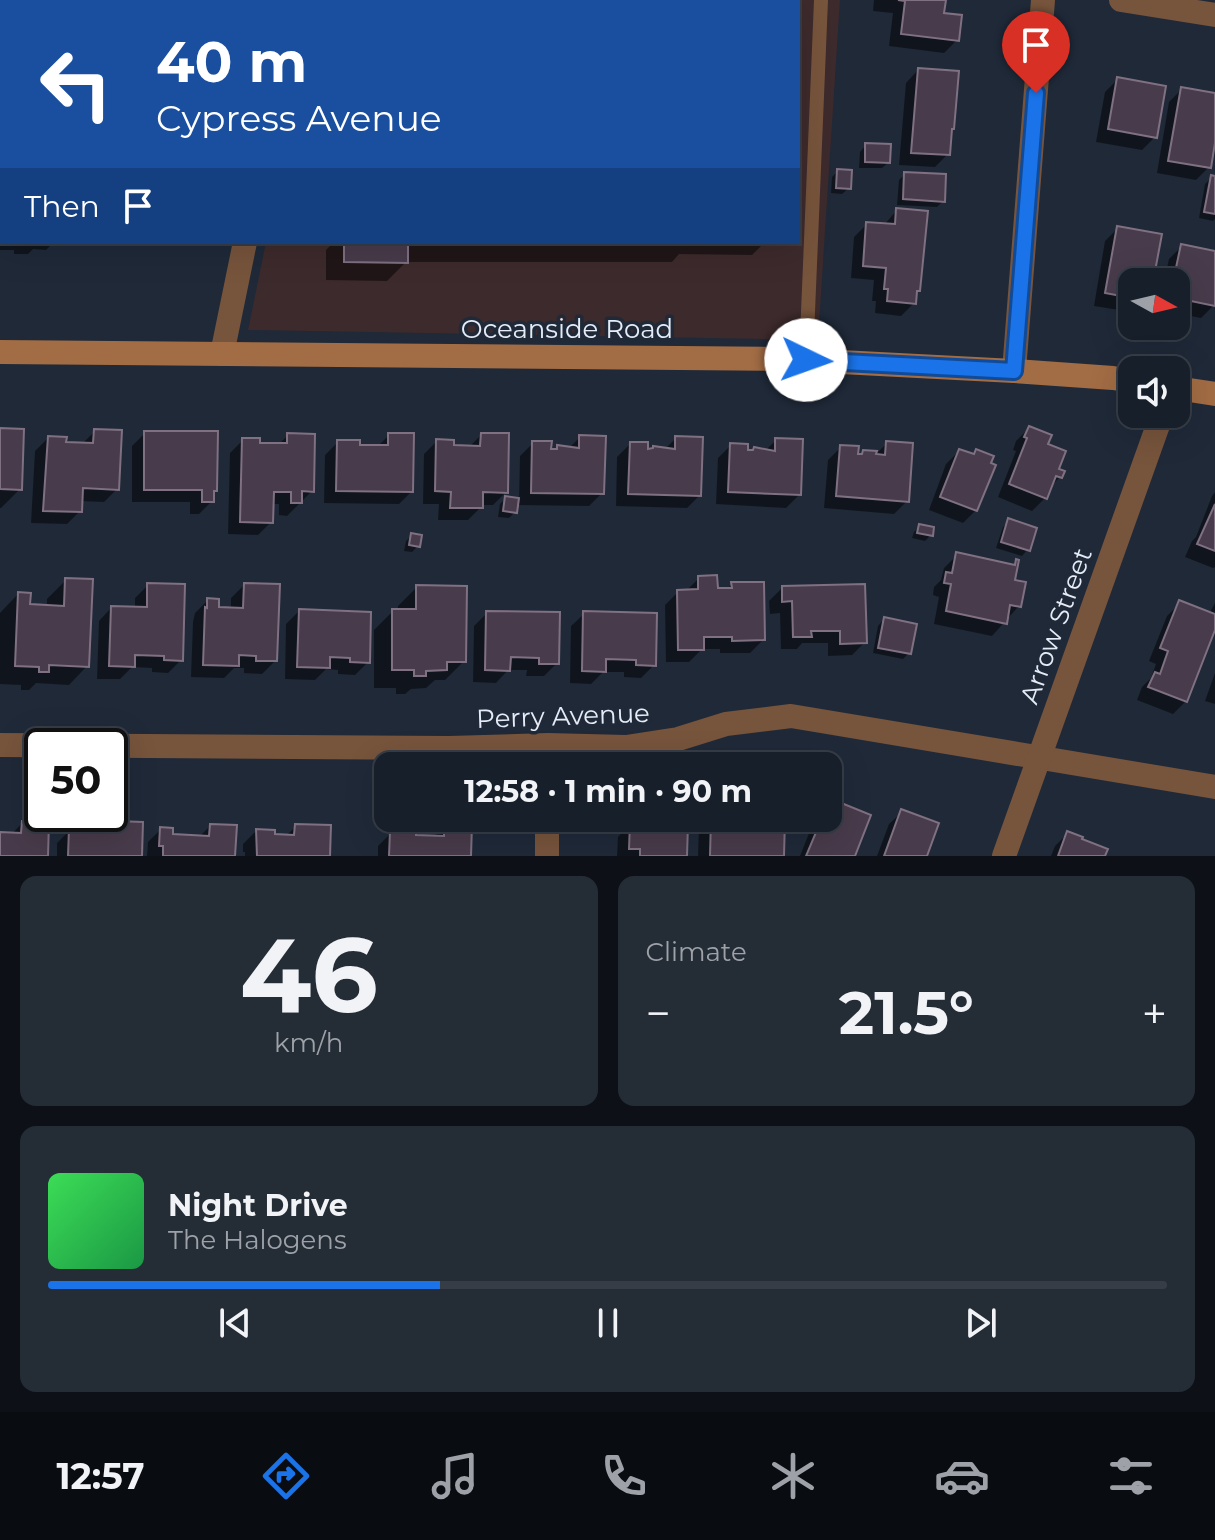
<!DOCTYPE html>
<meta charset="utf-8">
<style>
:root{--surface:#171f2a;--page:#242c36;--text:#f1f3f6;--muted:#9ea2a8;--line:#363d47;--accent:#1a73e8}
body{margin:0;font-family:Montserrat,sans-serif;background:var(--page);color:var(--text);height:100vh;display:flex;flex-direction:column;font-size:30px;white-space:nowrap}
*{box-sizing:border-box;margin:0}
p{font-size:26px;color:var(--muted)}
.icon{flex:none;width:44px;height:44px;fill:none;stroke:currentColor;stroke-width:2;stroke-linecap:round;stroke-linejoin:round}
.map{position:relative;height:856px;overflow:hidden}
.sheet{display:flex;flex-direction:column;gap:20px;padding:20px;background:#0d1117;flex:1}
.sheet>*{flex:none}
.hud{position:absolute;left:0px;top:0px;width:800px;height:244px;box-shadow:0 8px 32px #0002,0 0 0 2px var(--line);background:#1a4fa0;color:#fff;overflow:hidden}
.needle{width:52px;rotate:98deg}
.tools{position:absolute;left:1118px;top:268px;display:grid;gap:16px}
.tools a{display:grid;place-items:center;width:72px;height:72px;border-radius:16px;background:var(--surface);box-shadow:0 8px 32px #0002,0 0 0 2px var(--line);font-size:40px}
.speed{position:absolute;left:24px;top:728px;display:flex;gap:16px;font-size:40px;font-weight:700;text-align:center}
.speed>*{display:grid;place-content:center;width:104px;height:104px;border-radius:50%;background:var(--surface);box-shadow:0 8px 32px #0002,0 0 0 2px var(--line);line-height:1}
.speed .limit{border:4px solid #111;border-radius:12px;background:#fff;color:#111}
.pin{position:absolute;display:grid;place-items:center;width:68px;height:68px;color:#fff;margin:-82px -34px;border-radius:50% 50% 50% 0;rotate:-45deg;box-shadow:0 0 8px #0007}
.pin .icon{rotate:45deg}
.me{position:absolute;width:88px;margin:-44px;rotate:93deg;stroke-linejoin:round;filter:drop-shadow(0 0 6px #0008)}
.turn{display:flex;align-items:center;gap:28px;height:168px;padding:0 24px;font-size:36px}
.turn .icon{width:104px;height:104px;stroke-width:2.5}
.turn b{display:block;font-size:56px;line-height:68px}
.then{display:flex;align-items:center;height:76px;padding:0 24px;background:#0003;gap:16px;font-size:30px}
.big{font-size:60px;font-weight:700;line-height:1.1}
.sheet .tile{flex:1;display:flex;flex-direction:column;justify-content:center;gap:12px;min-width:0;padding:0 28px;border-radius:16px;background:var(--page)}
.sheet .dial{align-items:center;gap:0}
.dial b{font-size:104px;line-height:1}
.song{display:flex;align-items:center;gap:24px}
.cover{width:96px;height:96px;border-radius:12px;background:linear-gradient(135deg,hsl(130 70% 55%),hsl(140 70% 35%))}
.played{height:8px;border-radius:4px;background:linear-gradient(90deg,var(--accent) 35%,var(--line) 35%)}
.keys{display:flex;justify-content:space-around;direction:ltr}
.heat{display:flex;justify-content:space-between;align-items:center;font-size:44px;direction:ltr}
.sheet .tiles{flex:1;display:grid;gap:20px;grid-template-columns:1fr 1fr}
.tile:last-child{grid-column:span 2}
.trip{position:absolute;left:374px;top:752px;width:468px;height:80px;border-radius:16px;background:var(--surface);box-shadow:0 8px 32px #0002,0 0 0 2px var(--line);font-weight:700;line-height:80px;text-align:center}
.tab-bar{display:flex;height:128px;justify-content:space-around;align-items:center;background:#090c11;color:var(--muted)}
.tab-bar .icon{width:56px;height:56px}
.tab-bar .active{color:var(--accent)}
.tab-bar b{font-size:36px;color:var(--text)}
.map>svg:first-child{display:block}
.education{fill:#3d2a2c}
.shadow{fill:#0007}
.building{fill:#483b4b;stroke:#7f7082;stroke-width:2}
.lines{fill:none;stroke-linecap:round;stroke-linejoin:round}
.lane{stroke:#77543c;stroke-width:14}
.street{stroke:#77543c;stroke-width:24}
.secondary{stroke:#a26c44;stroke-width:24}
.route-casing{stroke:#114b97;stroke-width:20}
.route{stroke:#1a73e8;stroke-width:14}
.labels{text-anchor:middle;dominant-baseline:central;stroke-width:7;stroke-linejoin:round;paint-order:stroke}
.street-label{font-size:26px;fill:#e5ecf7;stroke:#1f2938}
</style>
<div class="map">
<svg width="1215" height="856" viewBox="0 0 1215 856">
<rect width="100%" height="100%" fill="#1f2938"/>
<path class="education" d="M316,0H840L818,340L248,330L266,242H798V2H316Z"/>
<g class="shadow">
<path d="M179,0H191L199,2H177Z"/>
<path d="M874,0H944L942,15L957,40L944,53L889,46L893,13L873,11Z"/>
<path d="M918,70L948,154L935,167L899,165L906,83Z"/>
<path d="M1118,79L1155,137L1142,150L1096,142L1105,92Z"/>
<path d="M1182,89L1215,95V132L1209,167L1196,180L1157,173L1169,102Z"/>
<path d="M0,99L2,100V115L0,117Z"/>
<path d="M2,141V162H0Z"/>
<path d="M866,145L889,162L882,168H859L860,152Z"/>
<path d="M838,171L849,188L842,194L831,193L832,177Z"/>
<path d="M905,174L943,201L937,207L897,205L899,180Z"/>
<path d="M1211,178H1215V219L1213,221L1199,218L1205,184Z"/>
<path d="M2,203V242H54L46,250L33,249L28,254H14V250H0V205Z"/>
<path d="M897,210L915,293L914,303L901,316L875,313L876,301H872L874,280L851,278L854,237L867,224L884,225Z"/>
<path d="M1118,228L1151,282H1132V312L1094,306L1105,241Z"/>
<path d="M334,242H765L752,255L679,254L672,262H406L387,281L326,280V250Z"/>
<path d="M1182,246L1215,253L1214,305L1201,318L1176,313V282H1164L1169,259Z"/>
<path d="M1029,428L1045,445L1060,477L1050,487L1045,498L1032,511L998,497L1016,451L1013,450L1016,441Z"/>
<path d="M0,430L20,489L1,508H0Z"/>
<path d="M95,431L117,489L104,502L80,501V511L67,524L31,523L35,451L48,438L64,444L81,445Z"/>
<path d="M145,433L215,490L212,493V501L199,514H190V502H132V446Z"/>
<path d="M288,435L312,491L287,516L279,515V504H272L271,522L258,535L228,534L230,453L243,440L258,445H278Z"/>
<path d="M389,435L412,491L399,504L324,503L325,455L338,442L358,447H377Z"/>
<path d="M481,435L506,492L493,505H481V507L468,520H438L439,504H423L424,454L437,441L452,447H469Z"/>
<path d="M580,437L602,493L589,506L516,505L515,512L509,518L498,517L500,504L506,498L519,500L520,456L533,443L549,451H555L558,448L568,449Z"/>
<path d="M676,438L700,495L687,508L616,506L617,457L630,444L646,451L665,449Z"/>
<path d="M776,440L799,495L786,508L716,504L718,458L731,445L746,452L765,451Z"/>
<path d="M887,443L907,501L894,514L824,508L828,460L841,447L860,456L864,452L877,453Z"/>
<path d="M959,451L972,456L976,451V510L963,523L929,510L946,464Z"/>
<path d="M1215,492V567L1213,568L1185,557L1192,541L1196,537L1212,496Z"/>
<path d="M1009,521L1028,549L1022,556L996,548L1003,527Z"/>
<path d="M920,526L931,535L925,541L912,538L914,532Z"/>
<path d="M412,535L418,546L412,552L404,551L406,541Z"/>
<path d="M957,555L1013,582L1019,606L992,636L934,624L939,597L933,595L934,587L941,580L944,568Z"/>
<path d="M699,578L716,590H726L732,584L763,640L750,653H720V649H702L689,662H666L665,605L678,592H685Z"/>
<path d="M66,580L87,666L69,685L36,683L29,690H21V685L0,684V613L18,594L28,606L47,607V599Z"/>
<path d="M148,585L181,660L168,673L152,672V668L132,667L120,679H97L99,621L111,608L135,609V598Z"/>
<path d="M244,585L275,661L262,674L244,673V668H234L224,678L191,677L193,622L195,613L208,600L217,609H231V598Z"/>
<path d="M417,587L464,661L445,680H435L426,688L411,689L405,694H396V688H374V630L393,611H398V606Z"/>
<path d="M782,588L865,642L852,655L828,656V643H802L797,649H781L780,613L770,614L769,601Z"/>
<path d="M1180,603L1209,614L1215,603V624L1186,701L1173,714L1137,700L1142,687L1151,678L1156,664L1149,661L1167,616Z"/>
<path d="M299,611L368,662L355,675L338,674V670L326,669L315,680L285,679L286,624Z"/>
<path d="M487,613L557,663L544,676H526L527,670H508L496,683L473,682L474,626Z"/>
<path d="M584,614L654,665L641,678L624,677V672H603L591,684L570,683L571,626Z"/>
<path d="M884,619L909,653L903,659L873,653L878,626Z"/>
<path d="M1215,673V704L1205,701Z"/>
<path d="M830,800L853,856H800L815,818H828V802Z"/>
<path d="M902,812L925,856H877L889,824Z"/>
<path d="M708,818H783L782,856H698L699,826Z"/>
<path d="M22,823L46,856H0V834H12Z"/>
<path d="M116,823L140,856H57V843L70,830L88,834L105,835Z"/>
<path d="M630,824L685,856H617L618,837Z"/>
<path d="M210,826L233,856H147L148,842L161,829L171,836L199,837Z"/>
<path d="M296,826L328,856H245V852H243V844L256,831L273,836L285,837Z"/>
<path d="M445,826L469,856H378V846L391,833L414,837L432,838Z"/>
<path d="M1068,833L1103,856H1051L1055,846Z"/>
</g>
<g class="building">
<path d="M14,0H91L90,2H14Z"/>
<path d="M116,0H164L172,2H115Z"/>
<path d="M898,0H946L944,13L962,15L959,41L901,34L905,1Z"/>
<path d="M918,68L959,71L954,129H952L950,155L911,153Z"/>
<path d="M1117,77L1166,86L1157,138L1108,129Z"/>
<path d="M1181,87L1215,93V143L1211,168L1168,161Z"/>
<path d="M865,143L891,144L890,163L865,162Z"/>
<path d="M837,169L852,170L851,189L836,188Z"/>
<path d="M904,172L946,174L945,202L903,199Z"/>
<path d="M1211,175L1215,176V214L1204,212Z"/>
<path d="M896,208L928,211L920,291H917L916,304L887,301L888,289H884L886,268L863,266L866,222L895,224Z"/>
<path d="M1117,226L1162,234L1153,282H1132V298L1105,293Z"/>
<path d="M344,242H408V263L344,262Z"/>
<rect x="418" y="242" width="274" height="2"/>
<path d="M1181,244L1215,251V306L1176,298V282H1173Z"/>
<path d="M1029,426L1052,435L1048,444L1066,451L1059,469L1065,471L1062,478L1056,476L1047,499L1009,484L1027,438L1024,437Z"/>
<path d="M0,428L24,429L22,490L0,489Z"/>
<path d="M94,429L122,430L119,490L83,488L82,512L43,511L48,436L67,437L66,442L93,443Z"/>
<path d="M144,431H218L217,491H214V502H202V490H144Z"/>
<path d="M287,433L315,434L314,492L302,491V503H291V492H274L273,523L240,522L242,438H260V443H287Z"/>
<path d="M388,433H414L413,492L336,491L337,440H360V445H388Z"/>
<path d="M481,433H509L508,493L483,492V508H450L451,492L435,491L436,439L454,440V445L480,446Z"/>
<path d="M579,435L606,436L604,494L531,493L532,441H552L551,449H557V445L579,448Z"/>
<path d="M675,436L703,437L701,496L628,494L630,442H648V449L653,448V446L675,449Z"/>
<path d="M775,438L803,439L801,495L728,492L730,443L748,444V450H753L754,447L775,451Z"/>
<path d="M886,441L913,443L909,502L836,496L840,445L859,446L858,454H862L863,450L877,451L876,454L885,455Z"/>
<path d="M959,449L974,454L976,449L994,456L991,463L996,465L977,511L940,497Z"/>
<path d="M505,496L519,498L517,513L503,511Z"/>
<path d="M1215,504V551L1197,544Z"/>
<path d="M1008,518L1037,528L1030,551L1001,542Z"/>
<path d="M919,524L934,527L933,536L917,533Z"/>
<path d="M411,533L422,535L420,547L409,545Z"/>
<path d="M956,552L1015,565L1016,559L1019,560L1015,580L1026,582L1021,607L1010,605L1007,624L946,611L951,584L944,583L946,572L952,573Z"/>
<path d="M717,575L718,588H732L731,582H764L765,640L732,641V637H704V650H678L677,590L698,589V576Z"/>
<path d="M65,578L93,579L89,667L49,665V672H39V667L15,666L18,592L31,593L30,604L64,606Z"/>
<path d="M147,583L185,584L183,661L164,660V656L135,655V667L109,666L111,606L147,607Z"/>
<path d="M244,583L280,584L277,661H256V656L239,655V666L203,665L205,607L207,608V598L219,599V607L243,608Z"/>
<path d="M865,584L867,643L840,644V631H811L812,637H793L792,601L782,602V586Z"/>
<path d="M416,585L467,586L466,662H447V670L426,671V676H414V670H392V609H416Z"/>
<path d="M1179,600L1215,614V630L1187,702L1148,687L1155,672L1160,674L1168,651L1160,648Z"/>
<path d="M299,609L371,612L370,663L350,662V658L330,657V668L297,667Z"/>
<path d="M486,611L560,612L559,664H539V658L511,657L510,671L485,670Z"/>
<path d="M583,611L657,613L656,666L636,665V660L606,659V672L582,671Z"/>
<path d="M884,617L917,624L911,654L878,648Z"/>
<path d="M829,798L871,815L855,856H806L822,818H828Z"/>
<path d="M901,809L939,823L927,856H884Z"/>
<path d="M711,818H785L784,856H710Z"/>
<path d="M22,821L49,822L48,856H0V832L21,833Z"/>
<path d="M116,821L143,822L142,856H68L69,828H90V832L115,833Z"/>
<path d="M630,822L688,824L687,856H640V849H629Z"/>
<path d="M210,824L237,825L235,856H163V846H159L160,827L173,828V834L209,836Z"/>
<path d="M295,824L331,825L330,856H257L256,829L275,830V834L294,835Z"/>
<path d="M444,824H472L471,856H389L390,831L416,832V835L444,836Z"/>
<path d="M1067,831L1083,837L1082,839L1108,849L1105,856H1058Z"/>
</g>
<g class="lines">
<path class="lane" d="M806,360L821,0"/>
<g class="street">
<path d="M1121,0L1215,15"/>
<path d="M293,2V0"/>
<path d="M222,354L245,242"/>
<path d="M1014,371L1043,0"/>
<path d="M0,745L449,748L548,745L626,747L678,739L726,724L791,716L1215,787"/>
<path d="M547,856V818"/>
<path d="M1004,856L1162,414"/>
</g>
<g class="secondary">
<path d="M0,352L783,359L1014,371L1113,378L1132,381"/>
<path d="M1176,388L1215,394"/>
</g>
</g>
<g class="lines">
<defs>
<path id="route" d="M806,360L1014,371L1036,93"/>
</defs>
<use href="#route" class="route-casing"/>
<use href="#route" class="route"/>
</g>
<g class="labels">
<g class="street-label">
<text x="567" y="329">Oceanside Road</text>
<text transform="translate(1056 626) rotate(-70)">Arrow Street</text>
<text transform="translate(563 716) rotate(-2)">Perry Avenue</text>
</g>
</g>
</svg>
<div class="tools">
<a><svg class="needle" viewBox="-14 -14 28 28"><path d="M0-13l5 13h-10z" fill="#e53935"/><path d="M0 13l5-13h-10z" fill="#9ea2a8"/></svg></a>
<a><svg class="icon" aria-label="sound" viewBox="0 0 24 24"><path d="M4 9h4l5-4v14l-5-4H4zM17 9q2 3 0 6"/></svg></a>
</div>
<div class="speed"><div class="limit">50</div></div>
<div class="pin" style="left:1036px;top:93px;background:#d93025"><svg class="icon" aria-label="arrive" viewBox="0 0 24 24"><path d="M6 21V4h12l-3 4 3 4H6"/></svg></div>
<svg class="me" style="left:806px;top:360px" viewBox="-20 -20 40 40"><circle r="19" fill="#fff"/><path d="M0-13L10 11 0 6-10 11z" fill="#1a73e8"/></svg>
<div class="trip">12:58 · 1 min · 90 m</div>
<div class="hud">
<div class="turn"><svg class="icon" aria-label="left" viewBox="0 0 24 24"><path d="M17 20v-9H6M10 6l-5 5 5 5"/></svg><div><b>40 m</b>Cypress Avenue</div></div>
<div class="then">Then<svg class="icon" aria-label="arrive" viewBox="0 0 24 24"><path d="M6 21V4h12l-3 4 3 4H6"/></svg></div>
</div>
</div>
<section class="sheet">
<div class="tiles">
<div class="tile dial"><b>46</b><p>km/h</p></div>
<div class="tile"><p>Climate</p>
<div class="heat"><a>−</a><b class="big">21.5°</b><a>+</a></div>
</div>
<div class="tile">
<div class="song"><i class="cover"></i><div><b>Night Drive</b><p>The Halogens</p></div></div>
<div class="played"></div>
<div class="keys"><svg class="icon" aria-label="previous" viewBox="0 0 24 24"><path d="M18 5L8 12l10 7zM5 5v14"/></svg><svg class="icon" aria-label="pause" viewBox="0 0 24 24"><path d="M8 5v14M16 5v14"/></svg><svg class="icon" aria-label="next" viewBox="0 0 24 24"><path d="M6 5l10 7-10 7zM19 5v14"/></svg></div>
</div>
</div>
</section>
<nav class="tab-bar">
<b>12:57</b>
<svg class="icon active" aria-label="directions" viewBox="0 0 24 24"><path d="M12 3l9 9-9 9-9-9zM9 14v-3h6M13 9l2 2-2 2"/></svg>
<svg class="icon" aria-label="music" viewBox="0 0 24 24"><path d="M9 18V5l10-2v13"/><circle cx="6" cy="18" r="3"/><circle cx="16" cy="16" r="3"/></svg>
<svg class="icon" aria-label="phone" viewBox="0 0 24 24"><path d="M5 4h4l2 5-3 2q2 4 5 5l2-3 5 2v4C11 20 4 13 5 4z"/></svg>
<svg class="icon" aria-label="climate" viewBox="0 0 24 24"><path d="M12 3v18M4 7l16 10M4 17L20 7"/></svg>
<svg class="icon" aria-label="car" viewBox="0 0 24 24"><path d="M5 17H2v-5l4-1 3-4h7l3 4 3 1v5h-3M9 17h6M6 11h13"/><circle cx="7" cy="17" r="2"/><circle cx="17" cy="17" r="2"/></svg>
<svg class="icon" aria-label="filters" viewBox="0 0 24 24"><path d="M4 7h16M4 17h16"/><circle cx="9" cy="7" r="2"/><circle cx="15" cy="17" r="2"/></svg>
</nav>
